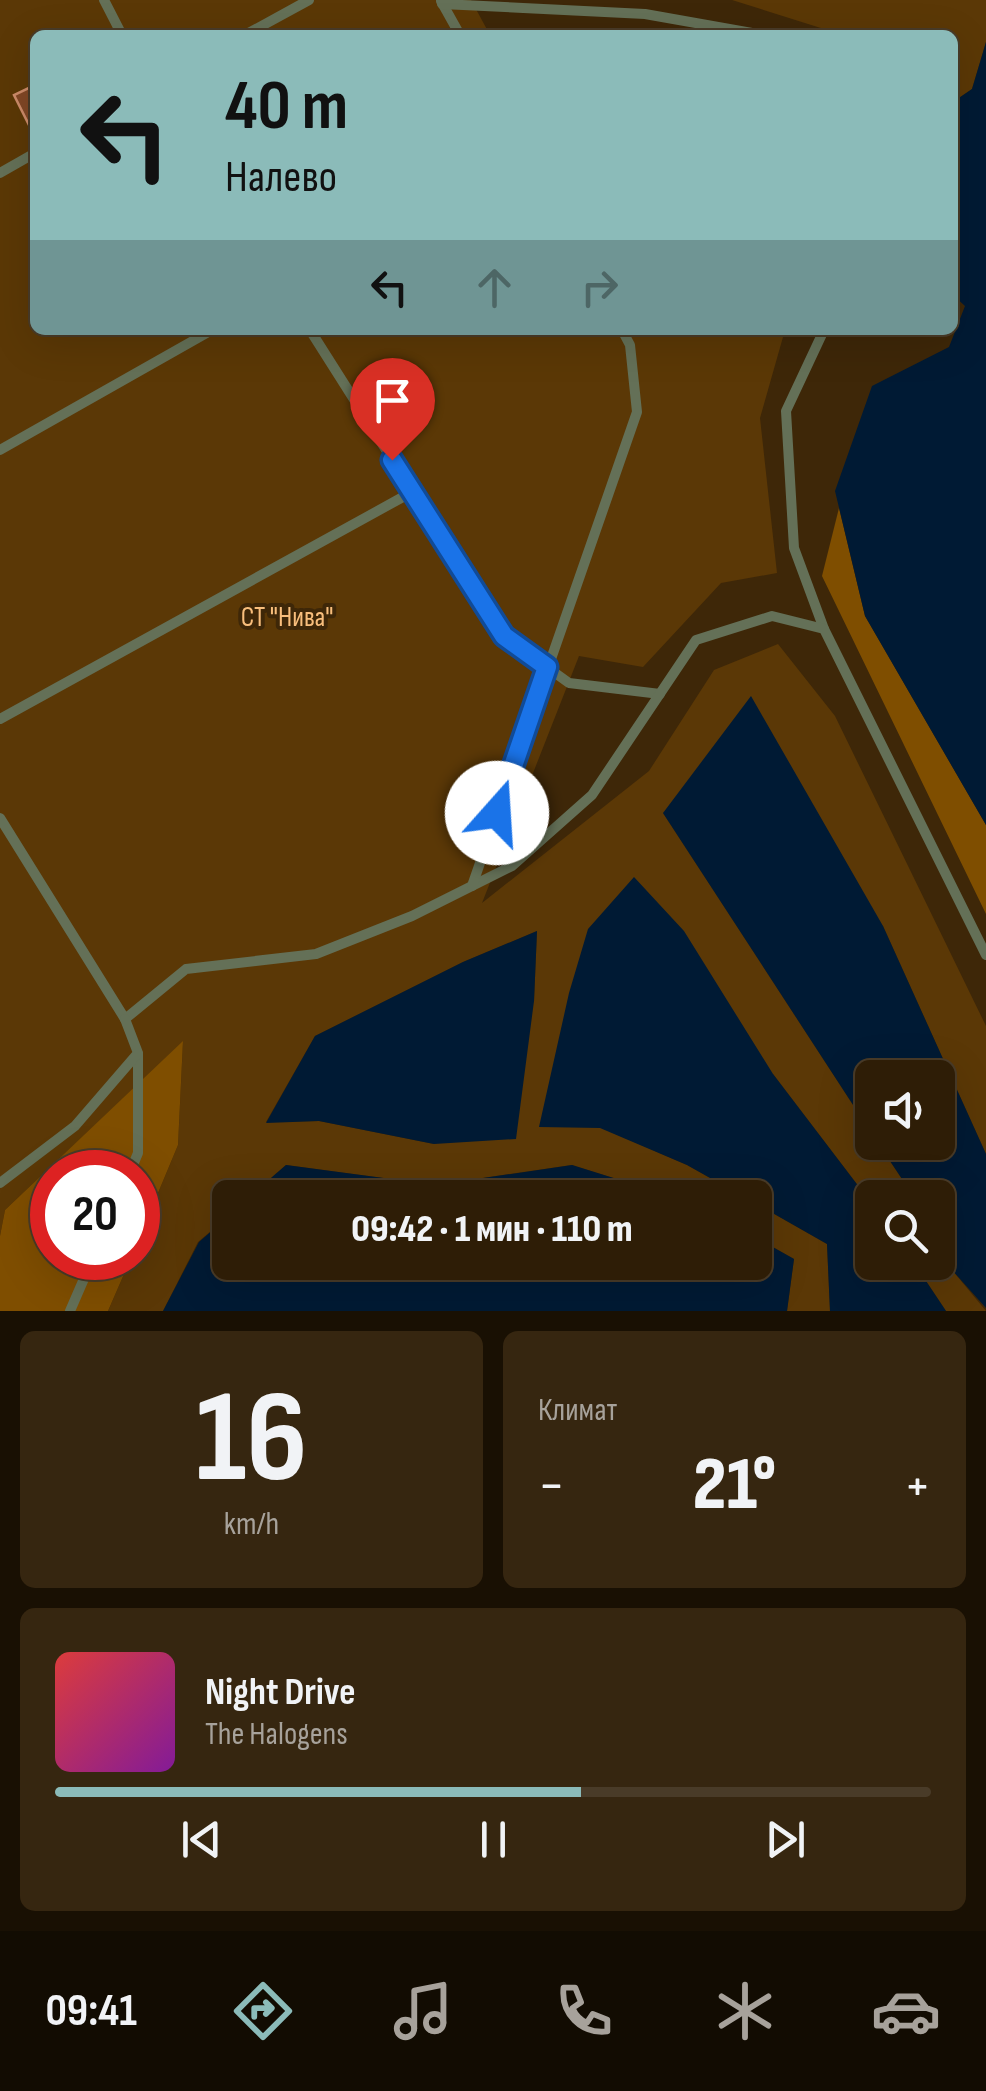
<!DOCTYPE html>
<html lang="ru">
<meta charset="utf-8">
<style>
:root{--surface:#2e1d06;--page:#362610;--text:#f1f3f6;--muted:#a7a29b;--line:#493b28;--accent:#8bbbb9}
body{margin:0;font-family:"Sofia Sans Condensed",sans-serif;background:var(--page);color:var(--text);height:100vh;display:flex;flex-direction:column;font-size:38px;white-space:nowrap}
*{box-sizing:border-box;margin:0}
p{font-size:32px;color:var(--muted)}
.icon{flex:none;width:55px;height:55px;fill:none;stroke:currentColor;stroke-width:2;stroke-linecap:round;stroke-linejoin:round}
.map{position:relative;height:1311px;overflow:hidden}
.side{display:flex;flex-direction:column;gap:20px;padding:20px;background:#191003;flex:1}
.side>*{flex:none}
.top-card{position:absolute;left:30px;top:30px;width:928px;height:305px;border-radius:15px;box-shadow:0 10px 40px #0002,0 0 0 2px var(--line);background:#8bbbb9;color:#111;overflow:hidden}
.buttons{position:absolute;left:855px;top:1060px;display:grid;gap:20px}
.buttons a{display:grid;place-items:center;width:100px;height:100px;border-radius:15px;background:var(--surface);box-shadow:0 10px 40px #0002,0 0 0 2px var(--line);font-size:50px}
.speed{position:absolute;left:30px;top:1150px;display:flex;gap:20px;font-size:50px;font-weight:700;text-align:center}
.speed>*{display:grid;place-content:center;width:130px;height:130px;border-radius:50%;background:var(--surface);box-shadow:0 10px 40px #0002,0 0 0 2px var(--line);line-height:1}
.speed .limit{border:15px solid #d22;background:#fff;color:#111}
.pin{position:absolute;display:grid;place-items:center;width:85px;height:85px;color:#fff;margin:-102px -42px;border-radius:50% 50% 50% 0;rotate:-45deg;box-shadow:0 0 10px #0007}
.pin .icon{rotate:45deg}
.me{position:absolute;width:110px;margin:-55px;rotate:19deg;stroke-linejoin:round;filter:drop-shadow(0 0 8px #0008)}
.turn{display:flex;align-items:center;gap:35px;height:210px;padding:0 30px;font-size:45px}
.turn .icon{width:130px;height:130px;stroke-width:2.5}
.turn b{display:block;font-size:70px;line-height:85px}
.lanes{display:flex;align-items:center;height:95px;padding:0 30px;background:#0003;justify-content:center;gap:50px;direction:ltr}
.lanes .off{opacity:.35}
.big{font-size:75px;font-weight:800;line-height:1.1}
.side .tile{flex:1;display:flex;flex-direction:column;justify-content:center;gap:15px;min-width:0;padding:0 35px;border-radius:15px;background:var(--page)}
.side .dial{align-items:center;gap:0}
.dial b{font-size:130px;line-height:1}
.song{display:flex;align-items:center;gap:30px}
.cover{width:120px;height:120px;border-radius:15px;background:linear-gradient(135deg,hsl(0 70% 55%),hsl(290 70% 35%))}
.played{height:10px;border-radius:5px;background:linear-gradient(90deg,var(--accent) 60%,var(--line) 60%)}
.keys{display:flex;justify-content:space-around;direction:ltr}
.heat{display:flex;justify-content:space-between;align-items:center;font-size:55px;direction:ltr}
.side .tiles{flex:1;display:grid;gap:20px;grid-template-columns:1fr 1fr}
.tile:last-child{grid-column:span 2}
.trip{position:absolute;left:212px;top:1180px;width:560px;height:100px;border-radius:15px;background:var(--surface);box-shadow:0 10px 40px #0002,0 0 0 2px var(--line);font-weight:800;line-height:100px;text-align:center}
.tab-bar{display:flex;height:160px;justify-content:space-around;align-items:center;background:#120c02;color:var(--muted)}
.tab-bar .icon{width:70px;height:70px}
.tab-bar .selected{color:var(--accent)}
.tab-bar b{font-size:45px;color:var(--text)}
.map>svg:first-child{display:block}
.green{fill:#5b3806;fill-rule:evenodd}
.forest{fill:#7f4e00}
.water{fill:#001a34}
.building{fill:#814725;stroke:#cc8b69;stroke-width:2.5}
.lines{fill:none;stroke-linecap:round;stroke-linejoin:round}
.lane{stroke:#647057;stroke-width:10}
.route-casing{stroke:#114b97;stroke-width:25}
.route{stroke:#1a73e8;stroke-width:18}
.labels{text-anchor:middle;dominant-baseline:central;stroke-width:8;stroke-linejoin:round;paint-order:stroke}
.park-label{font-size:28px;fill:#f8be7c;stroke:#3e2708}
</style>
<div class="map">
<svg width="986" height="1311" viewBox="0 0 986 1311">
<rect width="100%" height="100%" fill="#3e2708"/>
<g class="green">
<path d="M0,0H471L490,35H35V330H785L760,418L777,573L721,583L643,667L579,656L482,903L649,771L714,670L778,644L835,716L986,1026V1154L883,926L663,813L872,1134V1142L878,1143L914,1197L872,1198V1204L773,1074L600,1127L687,1165L744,1197H674L572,1165L435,1185L286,1165L249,1197L230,1198V1215L198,1242L163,1311H108L131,1258H138V1241L178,1145L183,1042L5,1210L0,1236ZM537,931L534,1001L434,1144L319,1121L266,1122L315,1036L463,962Z"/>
<path d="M732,0H986V42L972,89L953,102L952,35H843Z"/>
<path d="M755,1203L827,1244L830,1311H787L794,1259L755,1237Z"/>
<path d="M938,1242L952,1270L986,1311H946L914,1263L938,1262Z"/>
</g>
<g class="forest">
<path d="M839,508L865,616L986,825V914L822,576Z"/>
<path d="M183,1041L178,1145L138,1241V1172H52V1258H131L108,1311H0V1236L5,1210Z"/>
</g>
<g class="water">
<path d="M986,42V825L865,616L835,491L872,386L949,347L965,306L953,295V102L972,89Z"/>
<path d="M751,696L883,926L986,1154V1308L952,1270L938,1242V1198L914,1197L878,1143L938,1142V1078H872V1134L663,813Z"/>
<path d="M634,877L684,931L773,1074L872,1204V1262L914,1263L946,1311H830L827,1244L755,1203V1198L744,1197L687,1165L600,1128L539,1127L569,993L588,929Z"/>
<path d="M537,931L534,1001L516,1139L434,1144L319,1121L266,1123L315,1036L463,962Z"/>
<path d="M286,1165L436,1185L572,1165L674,1197H249Z"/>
<path d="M230,1215V1262H755V1237L794,1259L787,1311H163L199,1242Z"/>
</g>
<path class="building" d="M35,85V127L31,129L14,95Z"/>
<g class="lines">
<g class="lane">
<path d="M104,0L122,35"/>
<path d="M441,1L460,35"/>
<path d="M442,4L645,14L764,35"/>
<path d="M245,35L309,0"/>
<path d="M0,173L35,153"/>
<path d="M310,330L504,636L569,683L660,694"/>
<path d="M824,330L786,411L794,548L824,629"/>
<path d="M0,450L212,330"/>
<path d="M0,719L412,492"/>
<path d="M0,818L125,1019L186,969L316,954L412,916L512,866L592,795L696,640L772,616L824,629L986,955"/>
<path d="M472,886L637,412L630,345L622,330"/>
<path d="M130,1172L138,1153V1054"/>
<path d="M0,1183L75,1126L138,1053L125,1019"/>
<path d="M70,1311L93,1258"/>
</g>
</g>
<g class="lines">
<defs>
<path id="route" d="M392,460L504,636L547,667L497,813"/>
</defs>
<use href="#route" class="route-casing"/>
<use href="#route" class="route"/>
</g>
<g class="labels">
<g class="park-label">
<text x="287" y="617">СТ "Нива"</text>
</g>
</g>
</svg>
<div class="buttons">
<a><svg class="icon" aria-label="sound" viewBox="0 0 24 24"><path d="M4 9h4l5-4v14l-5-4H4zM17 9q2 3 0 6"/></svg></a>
<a><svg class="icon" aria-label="search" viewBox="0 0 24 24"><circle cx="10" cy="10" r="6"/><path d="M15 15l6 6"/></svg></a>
</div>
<div class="speed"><div class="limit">20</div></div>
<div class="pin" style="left:392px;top:460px;background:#d93025"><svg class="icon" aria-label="arrive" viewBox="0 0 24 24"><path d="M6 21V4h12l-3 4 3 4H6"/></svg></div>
<svg class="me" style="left:497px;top:813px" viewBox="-20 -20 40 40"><circle r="19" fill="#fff"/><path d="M0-13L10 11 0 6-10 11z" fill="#1a73e8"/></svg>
<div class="trip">09:42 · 1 мин · 110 m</div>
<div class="top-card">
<div class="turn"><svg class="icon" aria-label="left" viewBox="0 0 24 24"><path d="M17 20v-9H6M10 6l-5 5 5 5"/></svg><div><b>40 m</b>Налево</div></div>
<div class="lanes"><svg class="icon" aria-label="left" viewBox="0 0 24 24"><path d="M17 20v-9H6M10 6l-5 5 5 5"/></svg><svg class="icon off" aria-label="ahead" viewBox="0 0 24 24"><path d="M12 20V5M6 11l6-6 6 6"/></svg><svg class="icon off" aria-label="right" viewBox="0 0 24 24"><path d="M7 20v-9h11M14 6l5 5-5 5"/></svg></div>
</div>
</div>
<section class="side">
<div class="tiles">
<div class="tile dial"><b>16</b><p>km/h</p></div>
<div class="tile"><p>Климат</p>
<div class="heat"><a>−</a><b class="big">21°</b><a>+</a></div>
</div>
<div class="tile">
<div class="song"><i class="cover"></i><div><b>Night Drive</b><p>The Halogens</p></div></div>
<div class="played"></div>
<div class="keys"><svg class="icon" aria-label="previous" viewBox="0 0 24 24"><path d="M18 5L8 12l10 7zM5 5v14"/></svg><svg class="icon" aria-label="pause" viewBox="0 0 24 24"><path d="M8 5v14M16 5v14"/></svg><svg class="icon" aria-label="next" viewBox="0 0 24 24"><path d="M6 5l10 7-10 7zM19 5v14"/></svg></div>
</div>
</div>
</section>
<nav class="tab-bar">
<b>09:41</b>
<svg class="icon selected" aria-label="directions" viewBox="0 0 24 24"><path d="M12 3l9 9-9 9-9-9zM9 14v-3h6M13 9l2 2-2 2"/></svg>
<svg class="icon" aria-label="music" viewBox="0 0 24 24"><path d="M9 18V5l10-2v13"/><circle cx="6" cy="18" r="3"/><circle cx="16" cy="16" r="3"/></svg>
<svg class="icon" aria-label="phone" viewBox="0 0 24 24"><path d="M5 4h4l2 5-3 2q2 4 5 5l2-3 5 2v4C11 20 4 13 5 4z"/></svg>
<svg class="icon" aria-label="climate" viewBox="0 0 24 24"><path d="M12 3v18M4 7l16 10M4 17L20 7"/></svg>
<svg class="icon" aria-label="car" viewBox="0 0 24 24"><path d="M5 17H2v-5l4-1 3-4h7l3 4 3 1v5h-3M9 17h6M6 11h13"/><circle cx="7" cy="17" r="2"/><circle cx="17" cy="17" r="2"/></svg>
</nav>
